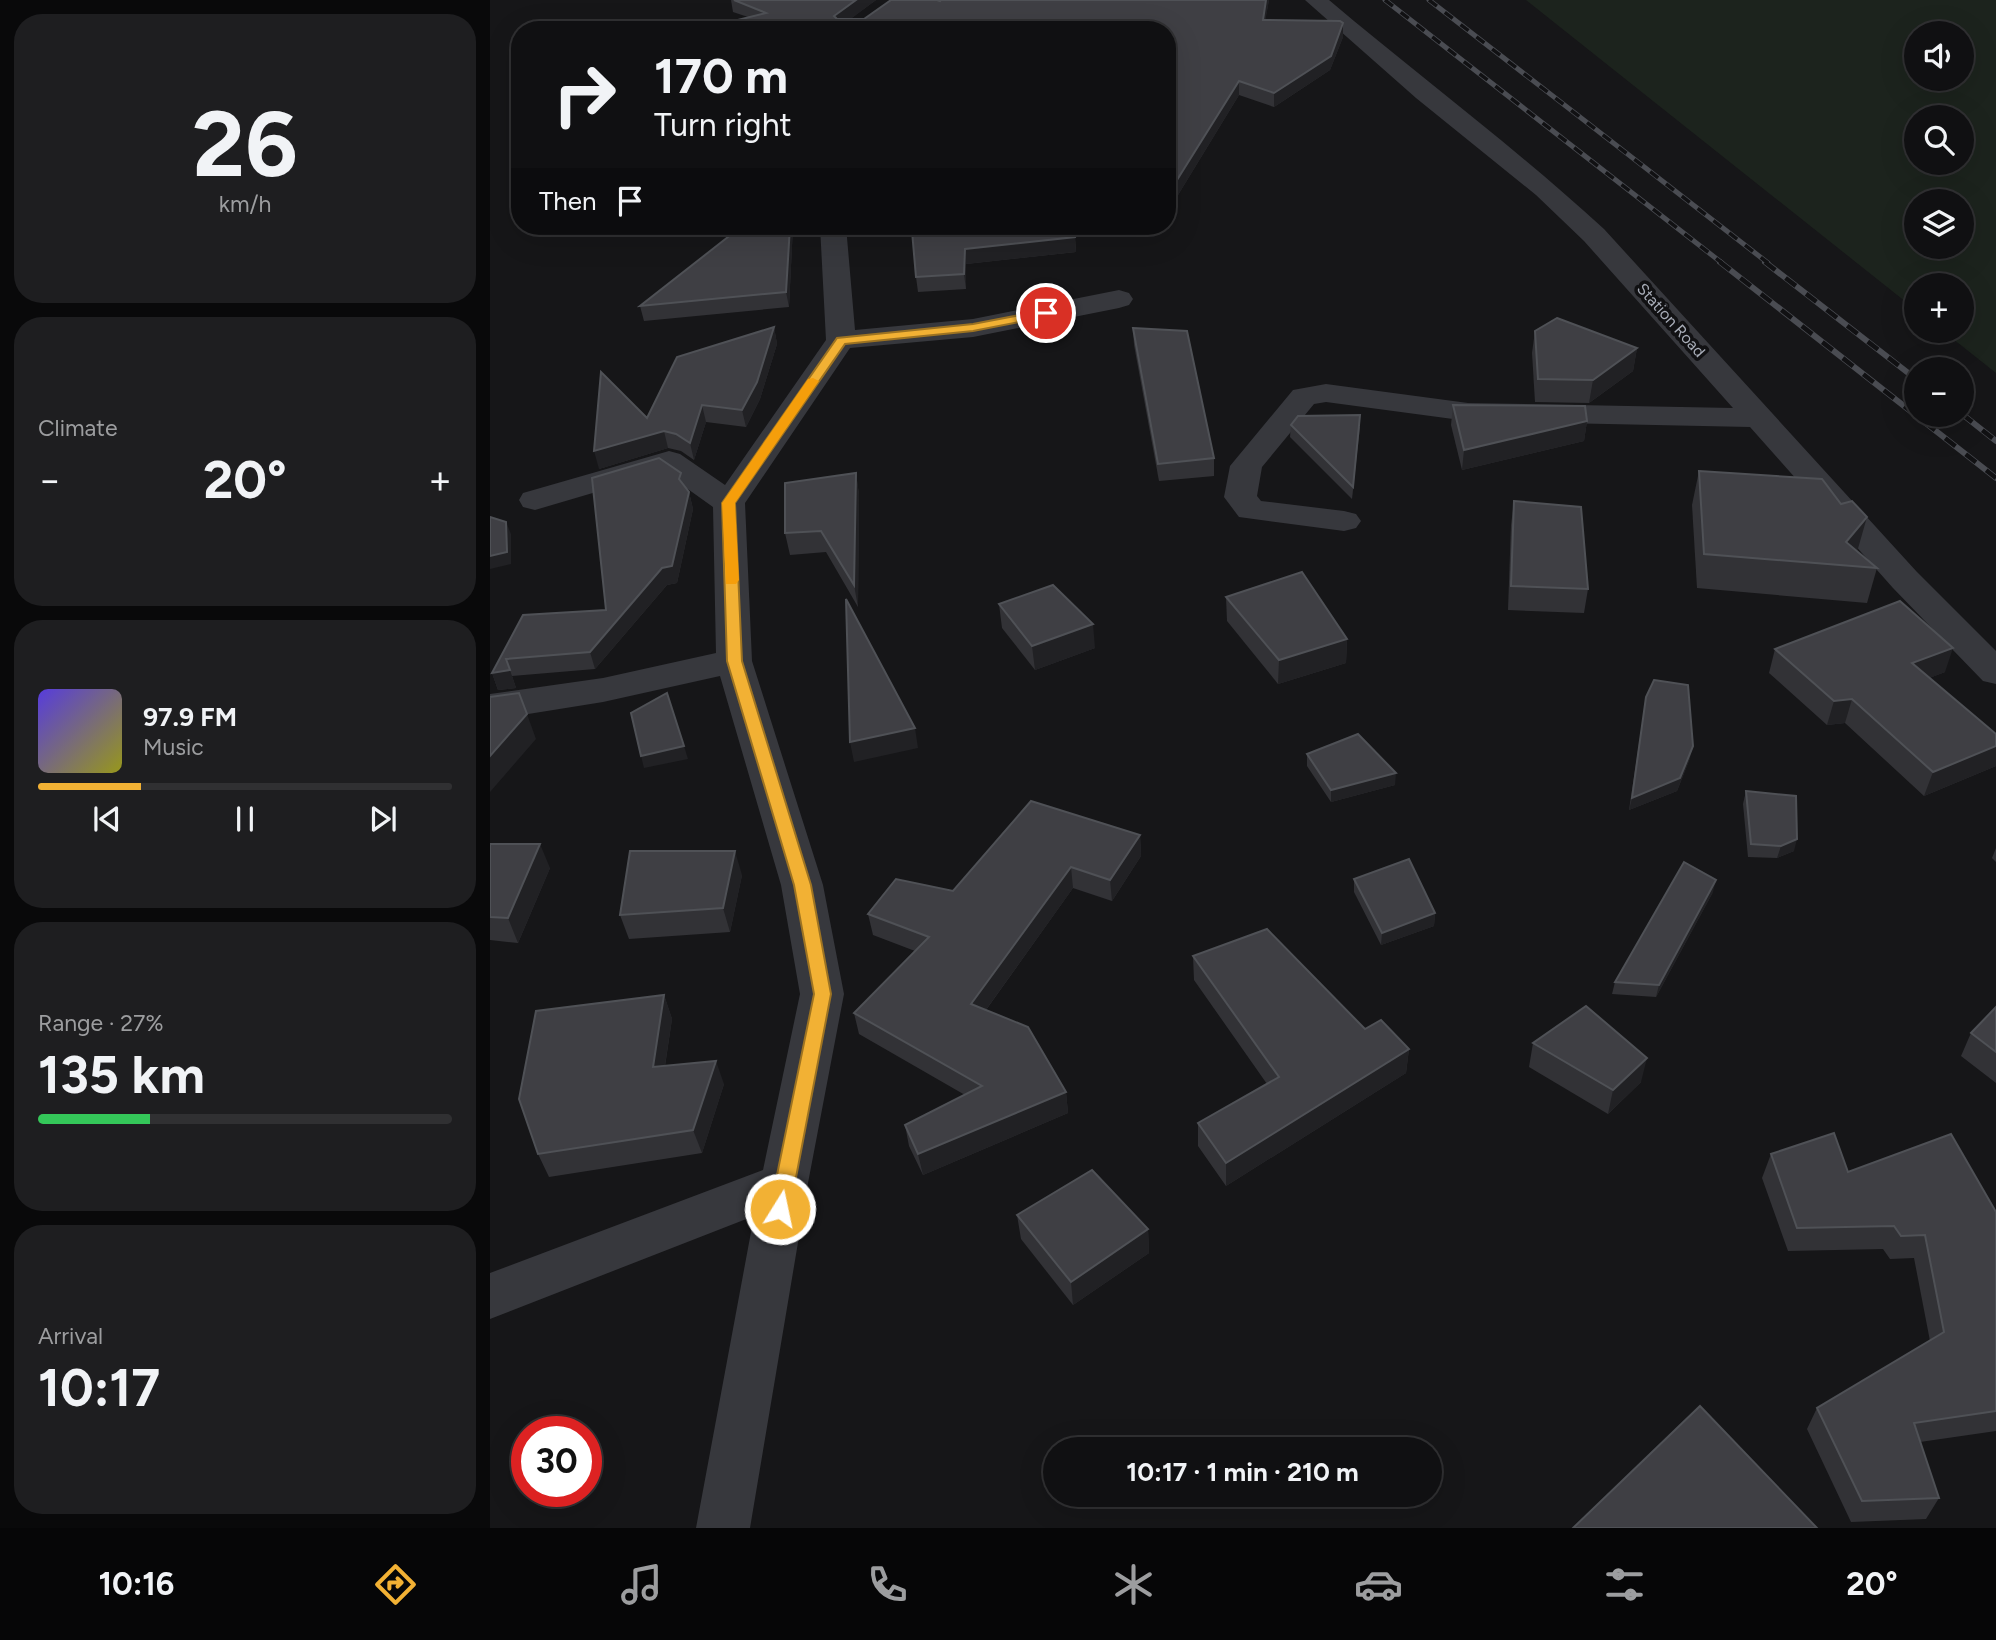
<!DOCTYPE html>
<meta charset="utf-8">
<style>
:root{--surface:#101012;--page:#1e1e20;--text:#f1f3f6;--muted:#9c9d9f;--line:#303032;--accent:#f2b134}
body{margin:0;font-family:Figtree,sans-serif;background:var(--page);color:var(--text);height:100vh;display:flex;flex-direction:column;font-size:26px;white-space:nowrap}
*{box-sizing:border-box;margin:0}
p{font-size:23px;color:var(--muted)}
.icon{flex:none;width:38px;height:38px;fill:none;stroke:currentColor;stroke-width:2;stroke-linecap:round;stroke-linejoin:round}
.map{position:relative;flex:1;overflow:hidden}
.side{display:flex;flex-direction:column;gap:14px;padding:14px;background:#09090a;width:490px}
.side>*{flex:none}
.guide{position:absolute;left:21px;top:21px;width:665px;height:214px;border-radius:28px;box-shadow:0 7px 28px #0002,0 0 0 2px var(--line);background:#101012;color:var(--text);overflow:hidden}
.controls{position:absolute;left:1414px;top:21px;display:grid;gap:14px}
.controls a{display:grid;place-items:center;width:70px;height:70px;border-radius:50%;background:var(--surface);box-shadow:0 7px 28px #0002,0 0 0 2px var(--line);font-size:35px}
.speed{position:absolute;left:21px;top:1416px;display:flex;gap:14px;font-size:35px;font-weight:700;text-align:center}
.speed>*{display:grid;place-content:center;width:91px;height:91px;border-radius:50%;background:var(--surface);box-shadow:0 7px 28px #0002,0 0 0 2px var(--line);line-height:1}
.speed .limit{border:10px solid #d22;background:#fff;color:#111}
.pin{position:absolute;display:grid;place-items:center;width:60px;height:60px;color:#fff;margin:-30px;border:4px solid #fff;border-radius:50%;box-shadow:0 2px 7px #0007}
.me{position:absolute;width:77px;margin:-38px;rotate:10deg;stroke-linejoin:round;filter:drop-shadow(0 0 5px #0008)}
.turn{display:flex;align-items:center;gap:24px;height:147px;padding:0 28px;font-size:32px}
.turn .icon{width:91px;height:91px;stroke-width:2.5}
.turn b{display:block;font-size:49px;line-height:60px}
.then{display:flex;align-items:center;height:66px;padding:0 28px;background:#0003;gap:14px;font-size:26px}
.big{font-size:52px;font-weight:700;line-height:1.1}
.side .widget{flex:1;display:flex;flex-direction:column;justify-content:center;gap:10px;min-width:0;padding:0 24px;border-radius:28px;background:var(--page)}
.side .dial{align-items:center;gap:0}
.dial b{font-size:91px;line-height:1}
.song{display:flex;align-items:center;gap:21px}
.cover{width:84px;height:84px;border-radius:10px;background:linear-gradient(135deg,hsl(250 70% 55%),hsl(60 70% 35%))}
.played{height:7px;border-radius:4px;background:linear-gradient(90deg,var(--accent) 25%,var(--line) 25%)}
.keys{display:flex;justify-content:space-around;direction:ltr}
.heat{display:flex;justify-content:space-between;align-items:center;font-size:38px;direction:ltr}
.charge{height:10px;border-radius:5px;background:linear-gradient(90deg,#34c759 27%,var(--line) 0)}
.trip{position:absolute;left:553px;top:1437px;width:399px;height:70px;border-radius:35px;background:var(--surface);box-shadow:0 7px 28px #0002,0 0 0 2px var(--line);font-weight:700;line-height:70px;text-align:center}
.tab-bar{display:flex;height:112px;justify-content:space-around;align-items:center;background:#060607;color:var(--muted)}
.tab-bar .icon{width:49px;height:49px}
.tab-bar .on{color:var(--accent)}
.tab-bar b{font-size:32px;color:var(--text)}
main{display:flex;flex:1;min-height:0}
.map>svg:first-child{display:block}
.green{fill:#1c231d;fill-rule:evenodd}
.lines{fill:none;stroke-linecap:round;stroke-linejoin:round}
.minor{fill:#37383d;fill-rule:evenodd}
.rail-far1-casing{stroke:#4a4c52;stroke-width:5}
.rail-casing{stroke:#4a4c52;stroke-width:6}
.rail-far1{stroke:#111113;stroke-width:3.5;stroke-dasharray:10;stroke-linecap:butt}
.rail{stroke:#111113;stroke-width:4.5;stroke-dasharray:13;stroke-linecap:butt}
.wall{fill:#323236}
.shaded-wall{fill:#212124}
.building{fill:#3f3f44;stroke:#4f5156;stroke-width:2}
.route{fill:#f2b134;stroke:#9d7322;stroke-width:2}
.slow{fill:#f59e0b}
.labels{text-anchor:middle;dominant-baseline:central;stroke-width:7;stroke-linejoin:round;paint-order:stroke}
.far-street-label{font-size:16px;fill:#a8adb8;stroke:#111113}
</style>
<main>
<section class="side">
<div class="widget dial"><b>26</b><p>km/h</p></div>
<div class="widget"><p>Climate</p>
<div class="heat"><a>−</a><b class="big">20°</b><a>+</a></div>
</div>
<div class="widget">
<div class="song"><i class="cover"></i><div><b>97.9 FM</b><p>Music</p></div></div>
<div class="played"></div>
<div class="keys"><svg class="icon" aria-label="previous" viewBox="0 0 24 24"><path d="M18 5L8 12l10 7zM5 5v14"/></svg><svg class="icon" aria-label="pause" viewBox="0 0 24 24"><path d="M8 5v14M16 5v14"/></svg><svg class="icon" aria-label="next" viewBox="0 0 24 24"><path d="M6 5l10 7-10 7zM19 5v14"/></svg></div>
</div>
<div class="widget"><p>Range · 27%</p><b class="big">135 km</b><div class="charge"></div></div>
<div class="widget"><p>Arrival</p><b class="big">10:17</b></div>
</section>
<div class="map">
<svg width="1506" height="1528" viewBox="0 0 1506 1528">
<rect width="100%" height="100%" fill="#161618"/>
<path class="green" d="M1036,0H1506V373L1453,331H1472V285H1426V310ZM1426,33H1472V79H1426ZM1426,117H1472V163H1426ZM1426,201H1472V247H1426Z"/>
<g class="lines">
<g class="minor">
<path d="M815,0H839C930,77 1026,148 1114,229L1427,572L1506,651V684L1493,681L1403,588L1260,427L978,421L836,402L824,404L772,467L767,496L771,501L854,511L866,514L871,521L866,528L854,531L749,517L734,497L740,466L803,390L836,384L978,403L1243,408L1094,241L1046,195L926,98Z"/>
<path d="M330,226H356L365,330L483,319L629,290L639,293L643,299L639,305L629,308L483,337L360,348L255,503L262,661L333,885L354,994L318,1183L260,1528H206L264,1216L0,1319V1273L273,1170L310,994L291,885L230,676L113,702L0,720V694L113,678L226,653L223,507L174,472L45,510L33,507L29,500L33,493L179,451L190,454L235,485L336,340Z"/>
</g>
<defs>
<g id="rail-far1">
<path d="M895,0L1232,263"/>
<path d="M939,0L1278,263"/>
</g>
<g id="rail">
<path d="M1230,262L1506,478"/>
<path d="M1275,262L1426,379"/>
<path d="M1472,414L1506,441"/>
</g>
</defs>
<use href="#rail-far1" class="rail-far1-casing"/>
<use href="#rail" class="rail-casing"/>
<use href="#rail-far1" class="rail-far1"/>
<use href="#rail" class="rail"/>
</g>
<g class="wall">
<path d="M241,0H386L360,19H374L450,1L451,0H779L775,20L853,37L840,70L784,107L749,95L688,195L677,194V30H207L258,17L243,12Z"/>
<path d="M252,226H303L299,307L154,321L150,306Z"/>
<path d="M459,226H583L585,237L586,252L476,264V289L428,292L426,277L460,227Z"/>
<path d="M284,327L287,344L270,399L256,427L216,422L204,460L191,451L178,448L109,469L157,418Z"/>
<path d="M643,328L724,458V476L669,481L644,345Z"/>
<path d="M1045,331L1147,348L1143,371L1099,403L1045,402L1042,353Z"/>
<path d="M963,405L1097,421L1094,441L972,470L961,425Z"/>
<path d="M801,425L870,427L862,499L800,437Z"/>
<path d="M1209,471L1367,551L1387,568L1377,603L1207,588L1202,505Z"/>
<path d="M366,473L369,495L368,607L336,552L300,555L295,533Z"/>
<path d="M194,486L199,492L203,509L187,583L177,585L105,669L22,676L26,688L8,690L2,673L33,615L116,610Z"/>
<path d="M1024,501L1098,589L1094,613L1018,610L1021,525Z"/>
<path d="M736,597L857,639L856,663L788,684L737,621Z"/>
<path d="M509,604L605,648L545,670L512,628Z"/>
<path d="M1285,649L1455,672L1439,678L1506,766L1434,796L1355,723L1337,725L1279,673Z"/>
<path d="M1156,697L1200,758L1187,791L1139,810Z"/>
<path d="M817,754L905,785L841,802L817,766Z"/>
<path d="M1256,791L1304,851L1287,858L1258,857L1253,804Z"/>
<path d="M650,835L651,856L622,901L583,888L496,1010L576,1092L578,1113L433,1175L419,1146L415,1125L475,1095L369,1034L364,1013L425,951L383,935L378,914L463,891Z"/>
<path d="M0,844L60,868L28,943L0,940Z"/>
<path d="M1506,848V862L1502,858Z"/>
<path d="M252,875L240,932L139,939L130,915Z"/>
<path d="M864,879L945,913L944,926L891,945L864,892Z"/>
<path d="M1223,892L1166,997L1122,994L1125,982Z"/>
<path d="M703,956L875,1029L919,1049L916,1073L736,1186L708,1146V1123L777,1084L704,980Z"/>
<path d="M174,995L182,1019L175,1066L234,1084L212,1153L59,1177L48,1154Z"/>
<path d="M1506,1007V1083L1471,1056L1481,1033Z"/>
<path d="M1043,1043L1151,1082L1118,1114L1039,1067Z"/>
<path d="M1281,1154L1358,1172L1506,1212V1431L1430,1442L1449,1498L1436,1519L1361,1522L1317,1429L1327,1408L1440,1341L1424,1258L1400,1259L1393,1249L1298,1251L1272,1178Z"/>
<path d="M527,1215L658,1229L659,1253L583,1305L531,1239Z"/>
</g>
<g class="shaded-wall">
<path d="M366,0H386L346,30L344,16Z"/>
<path d="M776,0H779L773,34V20Z"/>
<path d="M853,23V37L840,70L784,107V93Z"/>
<path d="M749,81V95L688,195L687,180Z"/>
<path d="M144,226H213L146,234Z"/>
<path d="M300,226H303L299,307L296,292Z"/>
<path d="M585,237L586,252L476,264V289L474,274L475,249Z"/>
<path d="M284,327L287,344L270,399L256,427L252,410Z"/>
<path d="M1147,348L1143,371L1099,403L1103,380Z"/>
<path d="M212,405L216,422L204,460L200,443Z"/>
<path d="M1097,421L1094,441L972,470L974,450Z"/>
<path d="M174,431L178,448L109,469L104,451Z"/>
<path d="M366,473L369,495L368,607L364,585Z"/>
<path d="M199,492L203,509L187,583L177,585L105,669L100,652Z"/>
<path d="M1377,517L1367,552L1356,542Z"/>
<path d="M16,522L21,534V564L0,569V556Z"/>
<path d="M603,624L605,648L545,670L542,646Z"/>
<path d="M857,639L856,663L788,684L789,660Z"/>
<path d="M1463,648L1455,672L1414,688L1422,663Z"/>
<path d="M20,670L26,688L8,690L2,673Z"/>
<path d="M1362,699L1355,723L1337,725L1344,701Z"/>
<path d="M37,714L46,739L0,792V756Z"/>
<path d="M425,728L428,748L364,762L360,742Z"/>
<path d="M194,746L198,759L154,768L151,756Z"/>
<path d="M1203,746L1200,758L1187,791L1139,810L1142,798Z"/>
<path d="M1506,746V766L1434,796L1443,772Z"/>
<path d="M906,773L905,785L841,802V790Z"/>
<path d="M650,835L651,856L622,901L620,880Z"/>
<path d="M1307,839L1304,851L1287,858L1291,846Z"/>
<path d="M50,844L60,868L28,943L18,918Z"/>
<path d="M245,851L252,875L240,932L233,908Z"/>
<path d="M581,867L583,888L485,1025L481,1004Z"/>
<path d="M1226,880L1223,892L1166,997L1169,985Z"/>
<path d="M945,913L944,926L891,945L892,933Z"/>
<path d="M174,995L182,1019L171,1091L163,1067Z"/>
<path d="M919,1049L916,1073L736,1186V1163Z"/>
<path d="M1157,1058L1151,1082L1118,1114L1123,1090Z"/>
<path d="M226,1061L234,1084L212,1153L203,1130Z"/>
<path d="M576,1092L578,1113L433,1175L428,1154Z"/>
<path d="M658,1229L659,1253L583,1305L581,1282Z"/>
</g>
<g class="building">
<path d="M244,0H366L344,16L347,19H374L401,0H447L450,1L451,0H776L773,20L850,21L853,23L841,56L784,93L749,81L687,180H677V30H339L337,26V30H207L276,13Z"/>
<path d="M252,226H300L296,292L150,306Z"/>
<path d="M462,226H583L585,237L475,249L474,274L426,277L422,231L463,227Z"/>
<path d="M1067,318L1147,348L1103,380L1048,379L1045,331Z"/>
<path d="M284,327L267,382L252,410L212,405L200,443L186,434L174,431L104,451L111,372L157,418L187,357Z"/>
<path d="M643,328L697,331L724,458L668,464Z"/>
<path d="M963,405L1095,406L1097,421L974,450Z"/>
<path d="M870,415L863,487L801,425L808,416Z"/>
<path d="M169,458L191,473L189,479L199,492L182,566L172,568L100,652L16,659L20,670L2,673L33,615L116,610L102,478Z"/>
<path d="M1209,471L1332,479L1351,504L1362,501L1377,517L1356,542L1387,568L1214,554Z"/>
<path d="M366,473L364,585L331,531L295,533V483Z"/>
<path d="M1024,501L1091,507L1098,589L1021,586Z"/>
<path d="M0,517L16,522L17,552L0,556Z"/>
<path d="M812,572L857,639L789,660L736,597Z"/>
<path d="M563,585L603,624L542,646L509,604Z"/>
<path d="M356,599L425,728L360,742Z"/>
<path d="M1410,601L1463,648L1422,663L1506,734V746L1443,772L1362,699L1344,701L1285,649Z"/>
<path d="M1164,680L1198,685L1203,746L1190,778L1142,798L1156,697Z"/>
<path d="M29,693L37,714L0,756V697Z"/>
<path d="M177,693L194,746L151,756L141,713Z"/>
<path d="M868,734L906,773L841,790L817,754Z"/>
<path d="M1256,791L1306,796L1307,839L1291,846L1261,844Z"/>
<path d="M541,801L650,835L620,880L581,867L481,1004L538,1027L576,1092L428,1154L415,1125L492,1086L364,1013L439,937L378,914L406,879L463,891Z"/>
<path d="M0,844H50L18,918L0,917Z"/>
<path d="M140,851H245L233,908L130,915Z"/>
<path d="M919,859L945,913L892,933L864,879Z"/>
<path d="M1194,862L1226,880L1169,985L1125,982Z"/>
<path d="M777,929L875,1029L891,1020L919,1049L736,1163L708,1123L789,1077L703,956Z"/>
<path d="M174,995L163,1067L226,1061L203,1130L48,1154L29,1099L46,1011Z"/>
<path d="M1096,1006L1157,1058L1123,1090L1043,1043Z"/>
<path d="M1506,1007V1052L1481,1033Z"/>
<path d="M1344,1133L1358,1172L1461,1134L1506,1212V1411L1424,1423L1449,1498L1372,1501L1327,1408L1454,1332L1435,1235L1411,1236L1404,1226L1307,1228L1281,1154Z"/>
<path d="M602,1170L658,1229L581,1282L527,1215Z"/>
<path d="M1210,1406L1327,1528H1083Z"/>
</g>
<path class="route" d="M556,310L560,311V316L483,331L355,344L245,503L252,661L321,885L341,994L300,1209L297,1215L290,1218L283,1215L280,1209L324,994L304,885L237,661L232,503L347,338L483,324Z"/>
<path class="slow" d="M323,378L329,381L245,503L249,580L246,584H236L232,503L318,379Z"/>
<g class="labels">
<g class="far-street-label">
<text transform="translate(1181 320) rotate(48)">Station Road</text>
</g>
</g>
</svg>
<div class="controls">
<a><svg class="icon" aria-label="sound" viewBox="0 0 24 24"><path d="M4 9h4l5-4v14l-5-4H4zM17 9q2 3 0 6"/></svg></a>
<a><svg class="icon" aria-label="search" viewBox="0 0 24 24"><circle cx="10" cy="10" r="6"/><path d="M15 15l6 6"/></svg></a>
<a><svg class="icon" aria-label="layers" viewBox="0 0 24 24"><path d="M12 4l9 5-9 5-9-5zM3 14l9 5 9-5"/></svg></a>
<a>+</a>
<a>−</a>
</div>
<div class="speed"><div class="limit">30</div></div>
<div class="pin" style="left:556px;top:313px;background:#d93025"><svg class="icon" aria-label="arrive" viewBox="0 0 24 24"><path d="M6 21V4h12l-3 4 3 4H6"/></svg></div>
<svg class="me" style="left:290px;top:1209px" viewBox="-20 -20 40 40"><circle r="17" fill="#f2b134" stroke="#fff" stroke-width="3"/><path d="M0-11L8 9 0 5-8 9z" fill="#fff"/></svg>
<div class="trip">10:17 · 1 min · 210 m</div>
<div class="guide">
<div class="turn"><svg class="icon" aria-label="right" viewBox="0 0 24 24"><path d="M7 20v-9h11M14 6l5 5-5 5"/></svg><div><b>170 m</b>Turn right</div></div>
<div class="then">Then<svg class="icon" aria-label="arrive" viewBox="0 0 24 24"><path d="M6 21V4h12l-3 4 3 4H6"/></svg></div>
</div>
</div>
</main>
<nav class="tab-bar">
<b>10:16</b>
<svg class="icon on" aria-label="directions" viewBox="0 0 24 24"><path d="M12 3l9 9-9 9-9-9zM9 14v-3h6M13 9l2 2-2 2"/></svg>
<svg class="icon" aria-label="music" viewBox="0 0 24 24"><path d="M9 18V5l10-2v13"/><circle cx="6" cy="18" r="3"/><circle cx="16" cy="16" r="3"/></svg>
<svg class="icon" aria-label="phone" viewBox="0 0 24 24"><path d="M5 4h4l2 5-3 2q2 4 5 5l2-3 5 2v4C11 20 4 13 5 4z"/></svg>
<svg class="icon" aria-label="climate" viewBox="0 0 24 24"><path d="M12 3v18M4 7l16 10M4 17L20 7"/></svg>
<svg class="icon" aria-label="car" viewBox="0 0 24 24"><path d="M5 17H2v-5l4-1 3-4h7l3 4 3 1v5h-3M9 17h6M6 11h13"/><circle cx="7" cy="17" r="2"/><circle cx="17" cy="17" r="2"/></svg>
<svg class="icon" aria-label="filters" viewBox="0 0 24 24"><path d="M4 7h16M4 17h16"/><circle cx="9" cy="7" r="2"/><circle cx="15" cy="17" r="2"/></svg>
<b>20°</b>
</nav>
